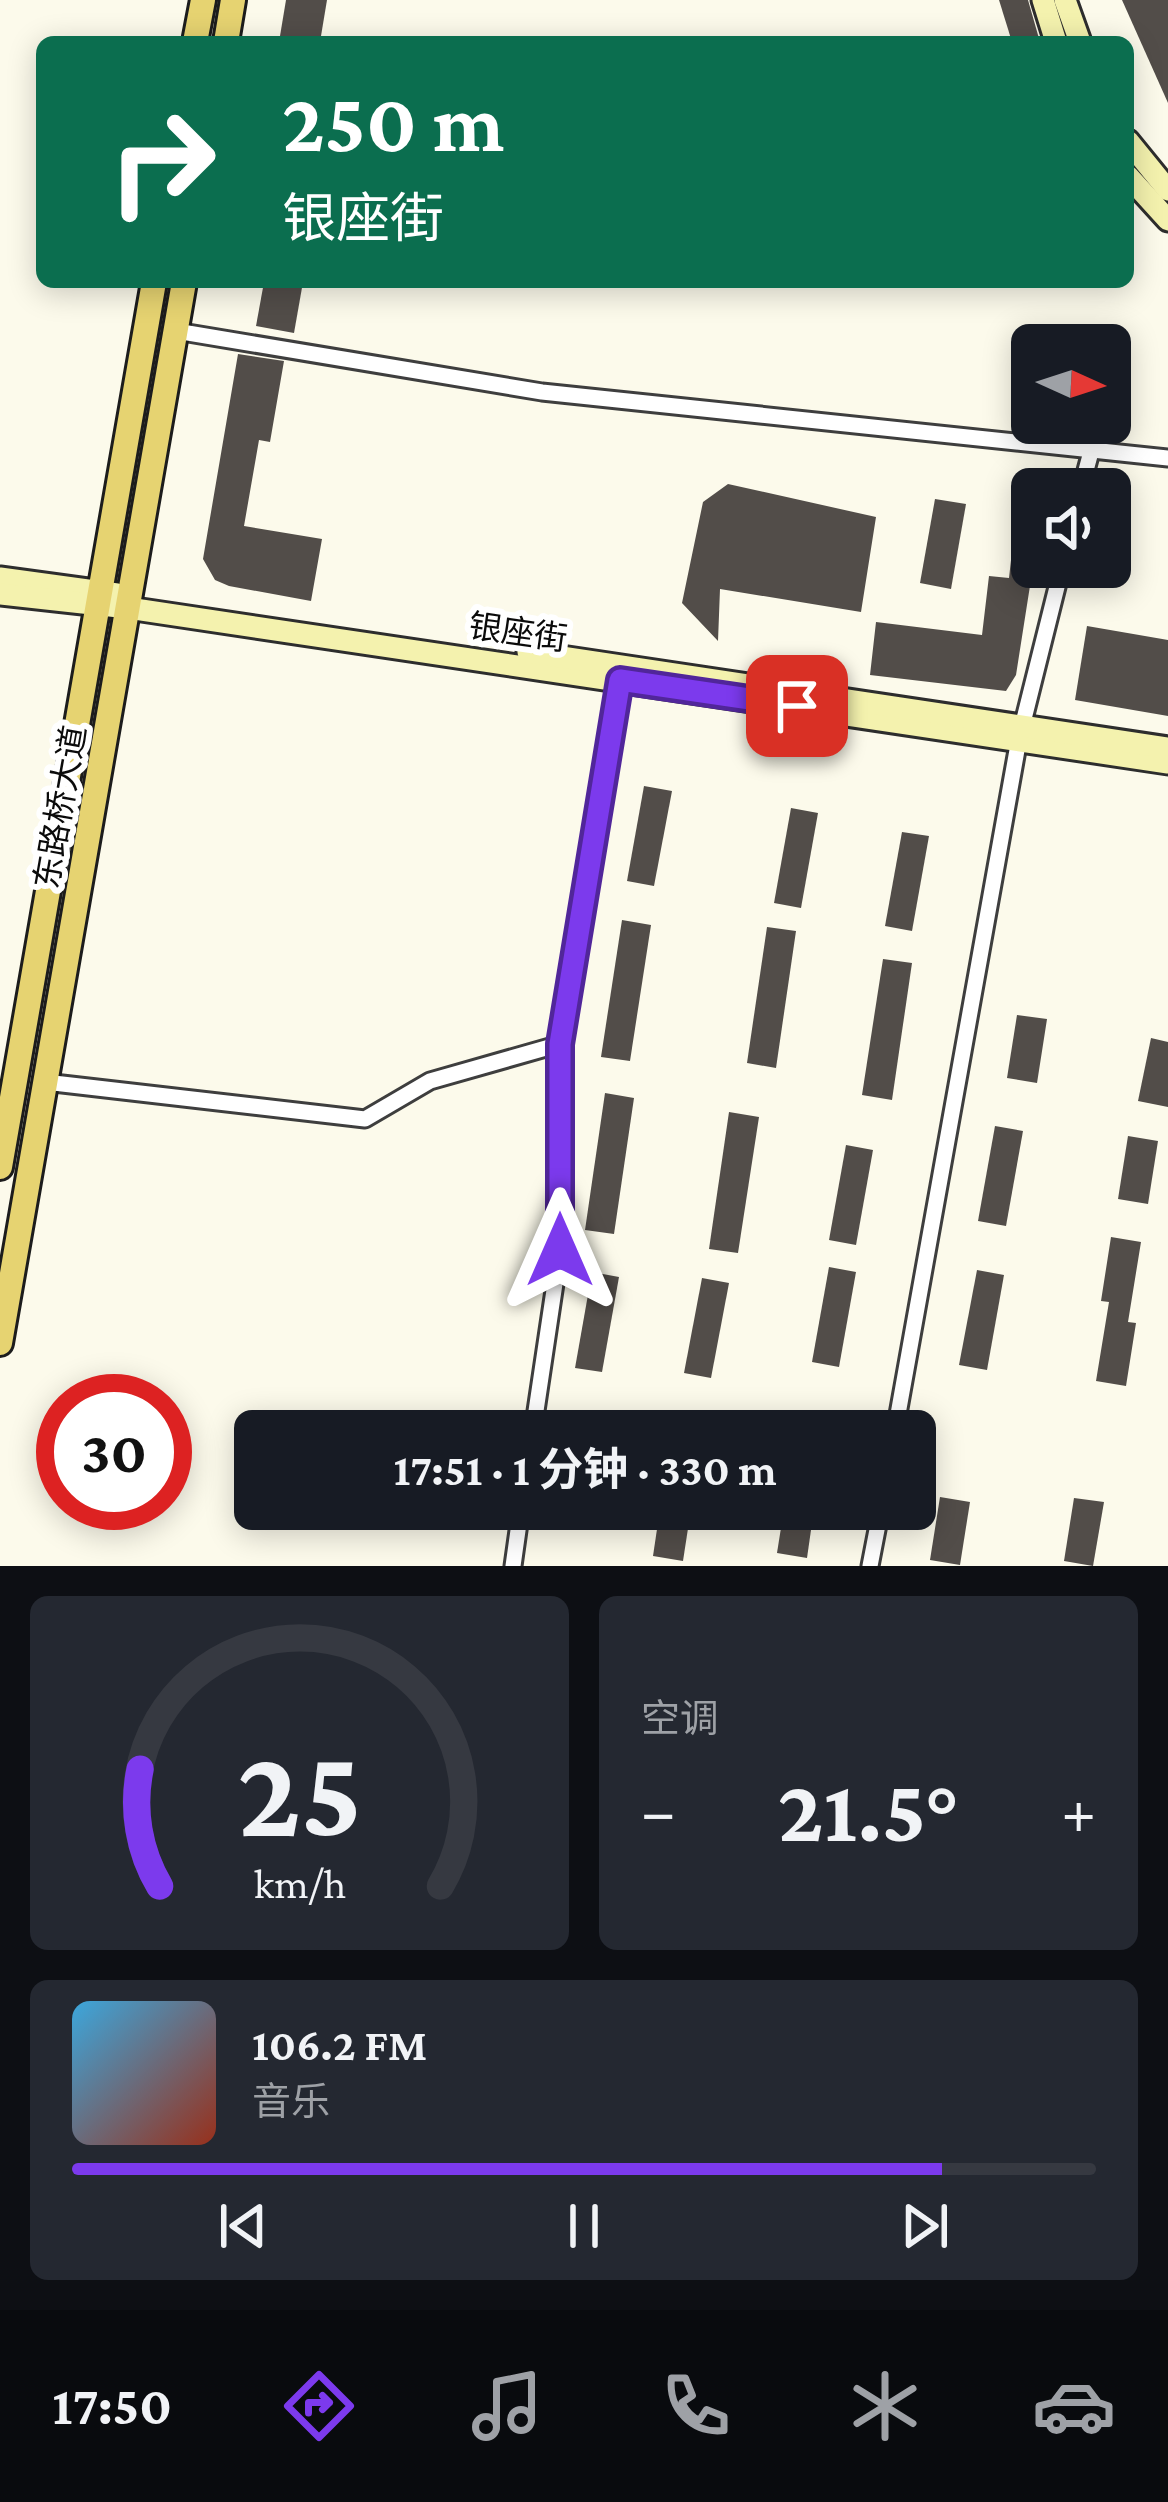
<!DOCTYPE html>
<html lang="zh">
<meta charset="utf-8">
<style>
:root{--surface:#171b24;--page:#242831;--text:#f1f3f6;--muted:#9ea1a6;--line:#363941;--accent:#7c3aed}
body{margin:0;font-family:"Crimson Pro","Noto Sans SC",serif;background:var(--page);color:var(--text);height:100vh;display:flex;flex-direction:column;font-size:45px;white-space:nowrap}
*{box-sizing:border-box;margin:0}
p{font-size:39px;color:var(--muted)}
.icon{flex:none;width:66px;height:66px;fill:none;stroke:currentColor;stroke-width:2;stroke-linecap:round;stroke-linejoin:round}
.map{position:relative;height:1566px;overflow:hidden}
.drawer{display:flex;flex-direction:column;gap:30px;padding:30px;background:#0d0f14;flex:1}
.drawer>*{flex:none}
.guide{position:absolute;left:36px;top:36px;width:1098px;height:252px;border-radius:18px;box-shadow:0 6px 30px #0003;background:#0b6e4f;color:#fff;overflow:hidden}
.needle{width:78px;rotate:93deg}
.fabs{position:absolute;left:1011px;top:324px;display:grid;gap:24px}
.fabs a{display:grid;place-items:center;width:120px;height:120px;border-radius:18px;background:var(--surface);box-shadow:0 6px 30px #0003;font-size:60px}
.speed{position:absolute;left:36px;top:1374px;display:flex;gap:24px;font-size:60px;font-weight:700;text-align:center}
.speed>*{display:grid;place-content:center;width:156px;height:156px;border-radius:50%;background:var(--surface);box-shadow:0 6px 30px #0003;line-height:1}
.speed .limit{border:18px solid #d22;background:#fff;color:#111}
.pin{position:absolute;display:grid;place-items:center;width:102px;height:102px;color:#fff;margin:-51px;border-radius:24px;box-shadow:0 6px 18px #0006}
.me{position:absolute;width:132px;margin:-66px;rotate:0deg;stroke-linejoin:round;filter:drop-shadow(0 0 9px #0008)}
.turn{display:flex;align-items:center;gap:42px;height:252px;padding:0 48px;font-size:54px}
.turn .icon{width:156px;height:156px;stroke-width:2.5}
.turn b{display:block;font-size:84px;line-height:102px}
.big{font-size:90px;font-weight:700;line-height:1.1}
.drawer .tile{flex:1;display:flex;flex-direction:column;justify-content:center;gap:18px;min-width:0;padding:0 42px;border-radius:18px;background:var(--page)}
.drawer .dial{align-items:center;gap:0}
.dial svg{height:312px;overflow:visible;fill:none;stroke:var(--line);stroke-width:7;stroke-linecap:round;text-anchor:middle}
.dial text{fill:var(--text);stroke:none}
.song{display:flex;align-items:center;gap:36px}
.cover{width:144px;height:144px;border-radius:18px;background:linear-gradient(135deg,hsl(200 70% 55%),hsl(10 70% 35%))}
.played{height:12px;border-radius:6px;background:linear-gradient(90deg,var(--accent) 85%,var(--line) 85%)}
.keys{display:flex;justify-content:space-around;direction:ltr}
.heat{display:flex;justify-content:space-between;align-items:center;font-size:66px;direction:ltr}
.drawer .tiles{flex:1;display:grid;gap:30px;grid-template-columns:1fr 1fr}
.tile:last-child{grid-column:span 2}
.trip{position:absolute;left:234px;top:1410px;width:702px;height:120px;border-radius:18px;background:var(--surface);box-shadow:0 6px 30px #0003;font-weight:700;line-height:120px;text-align:center}
.tabs{display:flex;height:192px;justify-content:space-around;align-items:center;background:#090b0e;color:var(--muted)}
.tabs .icon{width:84px;height:84px}
.tabs .selected{color:var(--accent)}
.tabs b{font-size:54px;color:var(--text)}
.map>svg:first-child{display:block}
.building{fill:#524d49}
.lines{fill:none;stroke-linecap:round;stroke-linejoin:round}
.minor-casing{stroke:#3e3e3e;stroke-width:21}
.secondary-casing{stroke:#2d2d2d;stroke-width:27}
.primary-casing{stroke:#1c1c1c;stroke-width:30}
.minor{stroke:#fff;stroke-width:15}
.secondary{stroke:#f4f2ae;stroke-width:21}
.primary{stroke:#e6d371;stroke-width:24}
.route-casing{stroke:#51269a;stroke-width:30}
.route{stroke:#7c3aed;stroke-width:21}
.labels{text-anchor:middle;dominant-baseline:central;stroke-width:12;stroke-linejoin:round;paint-order:stroke}
.street-label{font-size:33px;fill:#0b0b0b;stroke:#fff}
</style>
<div class="map">
<svg width="1168" height="1566" viewBox="0 0 1168 1566">
<rect width="100%" height="100%" fill="#fcfaeb"/>
<g class="building">
<path d="M286,0H327L320,42H279Z"/>
<path d="M999,0H1028L1040,42H1012Z"/>
<path d="M1122,0H1168V103Z"/>
<path d="M264,282H303L294,333L256,326Z"/>
<path d="M238,354L284,361L270,442L259,440L244,526L322,539L311,601L229,586L215,580L203,559Z"/>
<path d="M728,484L876,517L861,612L720,589L718,641L682,603L703,502Z"/>
<path d="M935,499L966,504L951,589L920,583Z"/>
<path d="M1026,510L1032,516V573L1016,675L1006,691L870,675L876,622L982,635L989,576L1009,578L1016,515Z"/>
<path d="M1087,626L1168,640V716L1075,700Z"/>
<path d="M644,786L672,791L654,886L627,881Z"/>
<path d="M791,808L818,813L801,908L774,903Z"/>
<path d="M902,832L929,836L912,931L885,926Z"/>
<path d="M622,920L651,925L630,1061L601,1057Z"/>
<path d="M767,927L796,931L776,1068L747,1063Z"/>
<path d="M883,959L912,963L892,1100L862,1095Z"/>
<path d="M1017,1015L1047,1019L1037,1083L1007,1078Z"/>
<path d="M1151,1038L1168,1042V1107L1138,1101Z"/>
<path d="M605,1093L634,1098L614,1234L585,1230Z"/>
<path d="M729,1112L759,1117L738,1253L709,1249Z"/>
<path d="M995,1126L1023,1131L1006,1226L978,1221Z"/>
<path d="M1128,1136L1158,1141L1148,1204L1118,1199Z"/>
<path d="M846,1145L873,1150L856,1245L829,1240Z"/>
<path d="M1111,1237L1141,1242L1128,1322L1136,1323L1126,1386L1096,1381L1109,1302L1101,1301Z"/>
<path d="M829,1267L856,1272L839,1367L812,1362Z"/>
<path d="M977,1270L1004,1275L987,1370L959,1365Z"/>
<path d="M592,1272L619,1277L602,1372L575,1368Z"/>
<path d="M702,1278L729,1283L711,1378L684,1373Z"/>
<path d="M940,1497L970,1502L960,1565L930,1560Z"/>
<path d="M1074,1498L1104,1502L1093,1566L1064,1561Z"/>
<path d="M660,1509H691L683,1561L653,1556Z"/>
<path d="M784,1509H814L807,1558L777,1553Z"/>
</g>
<g class="lines">
<defs>
<g id="minor">
<path d="M176,331L542,392L1168,458"/>
<path d="M1081,489L1092,448"/>
<path d="M45,1082L365,1119L430,1081L560,1044"/>
<path d="M533,1431L560,1250V1044L620,680"/>
<path d="M895,1431L1019,739L1062,567"/>
<path d="M513,1566L521,1509"/>
<path d="M870,1566L881,1509"/>
</g>
<g id="secondary">
<path d="M1043,0L1056,42"/>
<path d="M1065,0L1080,42"/>
<path d="M1128,141L1168,190"/>
<path d="M1128,176L1168,220"/>
<path d="M0,578L117,594"/>
<path d="M0,594L128,608L1168,763"/>
<path d="M528,652L1168,748"/>
</g>
<g id="primary">
<path d="M195,42L203,0"/>
<path d="M226,42L233,0"/>
<path d="M0,1167L154,282"/>
<path d="M0,1343L184,282"/>
</g>
</defs>
<use href="#minor" class="minor-casing"/>
<use href="#secondary" class="secondary-casing"/>
<use href="#primary" class="primary-casing"/>
<use href="#minor" class="minor"/>
<use href="#secondary" class="secondary"/>
<use href="#primary" class="primary"/>
</g>
<g class="lines">
<defs>
<path id="route" d="M560,1250V1044L620,680L797,706"/>
</defs>
<use href="#route" class="route-casing"/>
<use href="#route" class="route"/>
</g>
<g class="labels">
<g class="street-label">
<text transform="translate(518 632) rotate(8)">银座街</text>
<text transform="translate(60 807) rotate(-80)">东路桥大道</text>
</g>
</g>
</svg>
<div class="fabs">
<a><svg class="needle" viewBox="-14 -14 28 28"><path d="M0-13l5 13h-10z" fill="#e53935"/><path d="M0 13l5-13h-10z" fill="#9ea1a6"/></svg></a>
<a><svg class="icon" aria-label="sound" viewBox="0 0 24 24"><path d="M4 9h4l5-4v14l-5-4H4zM17 9q2 3 0 6"/></svg></a>
</div>
<div class="speed"><div class="limit">30</div></div>
<div class="pin" style="left:797px;top:706px;background:#d93025"><svg class="icon" aria-label="arrive" viewBox="0 0 24 24"><path d="M6 21V4h12l-3 4 3 4H6"/></svg></div>
<svg class="me" style="left:560px;top:1250px" viewBox="-20 -20 40 40"><path d="M0-17L14 15 0 8-14 15z" fill="#7c3aed" stroke="#fff" stroke-width="4"/></svg>
<div class="trip">17:51 · 1 分钟 · 330 m</div>
<div class="guide">
<div class="turn"><svg class="icon" aria-label="right" viewBox="0 0 24 24"><path d="M7 20v-9h11M14 6l5 5-5 5"/></svg><div><b>250 m</b>银座街</div></div>
</div>
</div>
<section class="drawer">
<div class="tiles">
<div class="tile dial"><svg viewBox="0 0 100 80">
<path d="M14 69A42 42 0 1 1 86 69"/>
<path d="M14 69A42 42 0 0 1 9 39" stroke="#7c3aed"/>
<text x="50" y="56" font-size="32" font-weight="700">25</text>
<text x="50" y="72" font-size="11">km/h</text>
</svg></div>
<div class="tile"><p>空调</p>
<div class="heat"><a>−</a><b class="big">21.5°</b><a>+</a></div>
</div>
<div class="tile">
<div class="song"><i class="cover"></i><div><b>106.2 FM</b><p>音乐</p></div></div>
<div class="played"></div>
<div class="keys"><svg class="icon" aria-label="previous" viewBox="0 0 24 24"><path d="M18 5L8 12l10 7zM5 5v14"/></svg><svg class="icon" aria-label="pause" viewBox="0 0 24 24"><path d="M8 5v14M16 5v14"/></svg><svg class="icon" aria-label="next" viewBox="0 0 24 24"><path d="M6 5l10 7-10 7zM19 5v14"/></svg></div>
</div>
</div>
</section>
<nav class="tabs">
<b>17:50</b>
<svg class="icon selected" aria-label="directions" viewBox="0 0 24 24"><path d="M12 3l9 9-9 9-9-9zM9 14v-3h6M13 9l2 2-2 2"/></svg>
<svg class="icon" aria-label="music" viewBox="0 0 24 24"><path d="M9 18V5l10-2v13"/><circle cx="6" cy="18" r="3"/><circle cx="16" cy="16" r="3"/></svg>
<svg class="icon" aria-label="phone" viewBox="0 0 24 24"><path d="M5 4h4l2 5-3 2q2 4 5 5l2-3 5 2v4C11 20 4 13 5 4z"/></svg>
<svg class="icon" aria-label="climate" viewBox="0 0 24 24"><path d="M12 3v18M4 7l16 10M4 17L20 7"/></svg>
<svg class="icon" aria-label="car" viewBox="0 0 24 24"><path d="M5 17H2v-5l4-1 3-4h7l3 4 3 1v5h-3M9 17h6M6 11h13"/><circle cx="7" cy="17" r="2"/><circle cx="17" cy="17" r="2"/></svg>
</nav>
